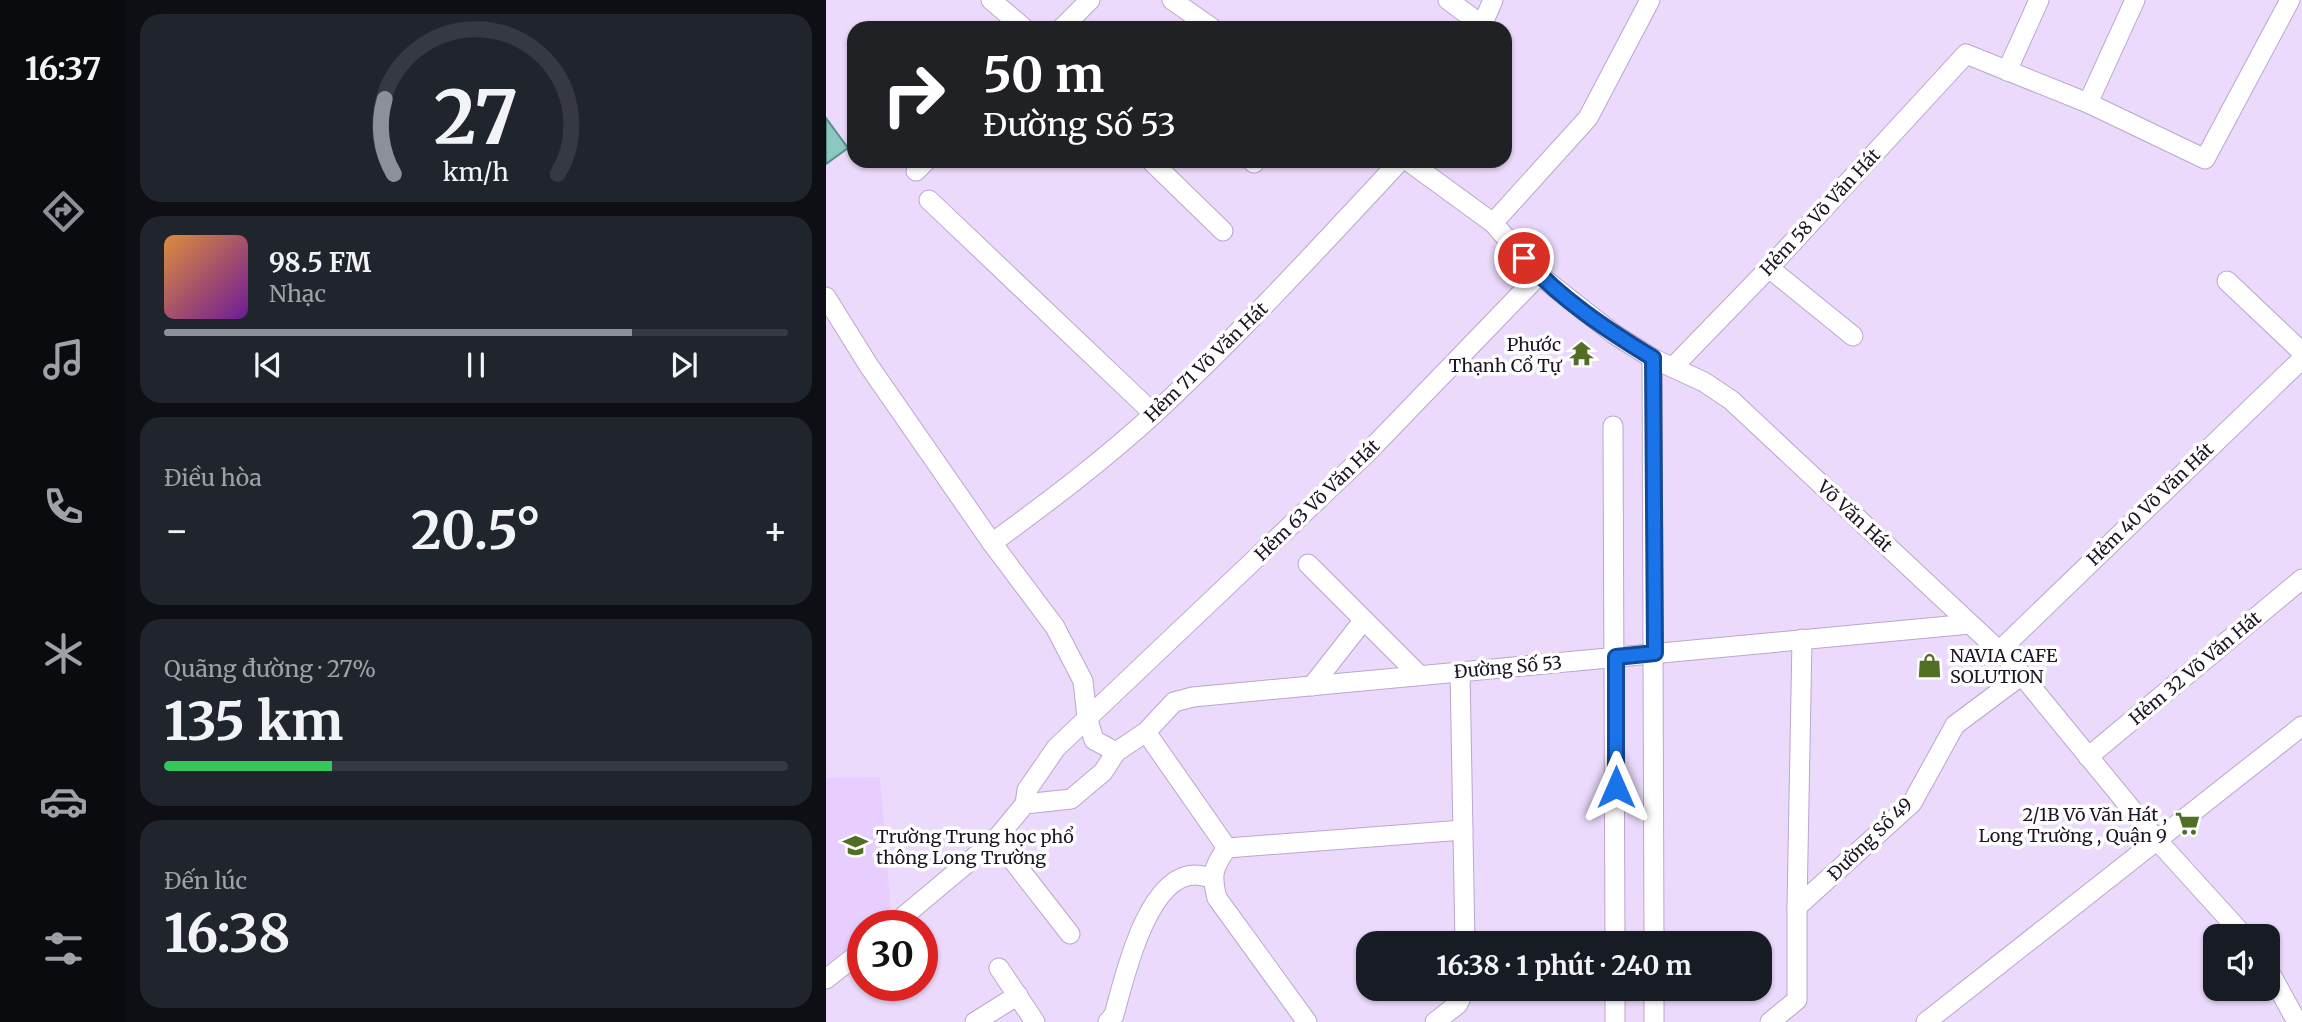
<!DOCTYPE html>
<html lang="vi">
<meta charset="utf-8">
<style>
:root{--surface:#171b24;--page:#20242c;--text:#f1f3f6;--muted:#9ea1a6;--line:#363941;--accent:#8c9099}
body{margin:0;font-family:Merriweather,serif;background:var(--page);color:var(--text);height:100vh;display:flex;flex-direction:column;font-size:26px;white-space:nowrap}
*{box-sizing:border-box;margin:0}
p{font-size:23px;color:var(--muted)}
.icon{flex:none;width:38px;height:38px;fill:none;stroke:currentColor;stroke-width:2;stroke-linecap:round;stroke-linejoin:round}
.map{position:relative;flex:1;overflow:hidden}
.drawer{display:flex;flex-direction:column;gap:14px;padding:14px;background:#0d0f14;width:700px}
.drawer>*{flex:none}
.guide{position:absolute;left:21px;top:21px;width:665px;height:147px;border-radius:21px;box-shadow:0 2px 5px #0004;background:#202124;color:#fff;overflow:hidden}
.controls{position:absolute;left:1377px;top:924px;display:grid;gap:14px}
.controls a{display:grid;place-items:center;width:77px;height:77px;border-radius:14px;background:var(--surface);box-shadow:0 2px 5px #0004;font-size:35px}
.speed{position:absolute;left:21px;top:910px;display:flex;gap:14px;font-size:35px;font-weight:700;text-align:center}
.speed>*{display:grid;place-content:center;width:91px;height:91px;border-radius:50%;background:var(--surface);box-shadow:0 2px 5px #0004;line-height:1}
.speed .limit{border:10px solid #d22;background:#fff;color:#111}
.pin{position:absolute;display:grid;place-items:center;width:60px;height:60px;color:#fff;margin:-30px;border:4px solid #fff;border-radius:50%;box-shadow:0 2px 7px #0007}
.me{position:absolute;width:77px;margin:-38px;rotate:0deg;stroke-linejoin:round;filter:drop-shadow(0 0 5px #0008)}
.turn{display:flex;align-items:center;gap:24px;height:147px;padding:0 21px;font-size:32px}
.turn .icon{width:91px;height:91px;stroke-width:2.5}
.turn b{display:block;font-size:49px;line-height:60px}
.big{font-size:52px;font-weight:700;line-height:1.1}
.drawer .tile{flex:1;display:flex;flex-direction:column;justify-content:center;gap:10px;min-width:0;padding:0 24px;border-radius:21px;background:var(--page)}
.drawer .dial{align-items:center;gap:0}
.dial svg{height:182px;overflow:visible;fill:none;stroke:var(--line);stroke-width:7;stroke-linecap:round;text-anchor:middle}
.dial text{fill:var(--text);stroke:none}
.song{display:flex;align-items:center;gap:21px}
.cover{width:84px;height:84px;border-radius:10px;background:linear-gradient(135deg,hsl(30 70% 55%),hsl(280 70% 35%))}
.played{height:7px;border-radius:4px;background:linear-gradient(90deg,var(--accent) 75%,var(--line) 75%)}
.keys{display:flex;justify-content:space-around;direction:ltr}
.heat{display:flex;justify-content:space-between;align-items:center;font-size:38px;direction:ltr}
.charge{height:10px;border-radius:5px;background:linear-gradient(90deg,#34c759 27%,var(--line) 0)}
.trip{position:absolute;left:530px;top:931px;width:416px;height:70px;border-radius:21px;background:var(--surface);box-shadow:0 2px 5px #0004;font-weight:700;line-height:70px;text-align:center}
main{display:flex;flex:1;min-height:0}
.tabs{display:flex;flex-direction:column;width:126px;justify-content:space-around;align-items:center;background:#090b0e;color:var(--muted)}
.tabs .icon{width:49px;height:49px}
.tabs .active{color:var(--accent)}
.tabs b{font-size:32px;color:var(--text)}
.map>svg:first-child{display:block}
.built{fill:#e8ceff}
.building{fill:#8dc7c2;stroke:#58918c;stroke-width:2}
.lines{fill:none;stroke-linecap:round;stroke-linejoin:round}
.minor-casing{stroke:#bba6ce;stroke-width:21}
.minor{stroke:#fff;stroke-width:19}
.route-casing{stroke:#114b97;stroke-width:18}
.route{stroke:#1a73e8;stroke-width:12}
.labels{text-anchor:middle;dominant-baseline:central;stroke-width:7;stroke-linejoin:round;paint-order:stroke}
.street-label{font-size:18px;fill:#1d1524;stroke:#fff}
.poi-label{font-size:18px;fill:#1d1524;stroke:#fff;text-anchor:end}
</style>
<main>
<nav class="tabs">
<b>16:37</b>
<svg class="icon active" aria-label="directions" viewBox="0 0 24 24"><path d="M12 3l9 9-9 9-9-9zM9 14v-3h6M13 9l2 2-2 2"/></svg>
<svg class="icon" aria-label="music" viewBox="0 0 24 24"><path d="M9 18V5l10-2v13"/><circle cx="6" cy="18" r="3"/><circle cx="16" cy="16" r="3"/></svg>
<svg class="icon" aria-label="phone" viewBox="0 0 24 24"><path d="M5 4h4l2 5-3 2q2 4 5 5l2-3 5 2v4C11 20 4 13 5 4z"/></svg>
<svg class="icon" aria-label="climate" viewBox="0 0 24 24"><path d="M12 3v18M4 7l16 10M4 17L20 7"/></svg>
<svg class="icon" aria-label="car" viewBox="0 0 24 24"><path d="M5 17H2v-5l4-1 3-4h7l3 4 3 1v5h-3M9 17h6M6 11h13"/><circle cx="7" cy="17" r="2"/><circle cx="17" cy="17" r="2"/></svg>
<svg class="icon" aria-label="filters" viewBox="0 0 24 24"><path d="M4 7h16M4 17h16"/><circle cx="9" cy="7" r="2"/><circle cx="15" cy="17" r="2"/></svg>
</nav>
<section class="drawer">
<div class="tile dial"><svg viewBox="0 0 100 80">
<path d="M14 69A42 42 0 1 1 86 69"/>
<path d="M14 69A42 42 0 0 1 10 36" stroke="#8c9099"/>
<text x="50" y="56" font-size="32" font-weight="700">27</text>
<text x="50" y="72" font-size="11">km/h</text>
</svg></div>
<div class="tile">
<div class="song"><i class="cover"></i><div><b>98.5 FM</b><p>Nhạc</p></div></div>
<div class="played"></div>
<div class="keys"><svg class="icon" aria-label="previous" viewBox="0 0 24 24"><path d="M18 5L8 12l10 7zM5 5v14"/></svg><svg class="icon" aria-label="pause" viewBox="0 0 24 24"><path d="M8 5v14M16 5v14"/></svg><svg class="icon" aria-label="next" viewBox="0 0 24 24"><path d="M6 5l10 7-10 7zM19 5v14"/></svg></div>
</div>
<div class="tile"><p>Điều hòa</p>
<div class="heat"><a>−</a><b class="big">20.5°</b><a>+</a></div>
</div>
<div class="tile"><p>Quãng đường · 27%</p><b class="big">135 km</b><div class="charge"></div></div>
<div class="tile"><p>Đến lúc</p><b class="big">16:38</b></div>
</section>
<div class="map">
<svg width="1476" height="1022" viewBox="0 0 1476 1022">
<rect width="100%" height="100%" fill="#ebdafb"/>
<path class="built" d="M54,777L65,913L49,926H37V936L0,965V778Z"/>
<path class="building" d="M0,118L22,148L0,164Z"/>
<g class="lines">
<defs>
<g id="minor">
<path d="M165,0L198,28"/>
<path d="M346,0L386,28"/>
<path d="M622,0L656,25"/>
<path d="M236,28L264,0"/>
<path d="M655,28L667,0"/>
<path d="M1181,71L1213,0"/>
<path d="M1262,103L1309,0"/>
<path d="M325,161L397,231"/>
<path d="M426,161L428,163"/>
<path d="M582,161L667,223L713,275L788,334L826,358L878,382L905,400L1185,662L1330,839L1418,936"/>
<path d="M90,171L100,161"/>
<path d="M103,200L328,414"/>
<path d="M667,223L762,118L824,0"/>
<path d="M943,268L1027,336"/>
<path d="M1401,281L1476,352"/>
<path d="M0,297L43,366L166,543L229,627L257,681L261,717L268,740L290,752L320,732L348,702L367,697L1144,624"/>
<path d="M826,358L828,943"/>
<path d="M847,367L943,268L1140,54L1262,103L1379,159L1464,0"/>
<path d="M787,426L789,943"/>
<path d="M166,543C222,502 278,460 329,413C415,333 494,247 574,161"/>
<path d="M482,564L593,675"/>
<path d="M1173,651L1476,359"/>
<path d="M634,671L639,943"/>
<path d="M486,686L537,621"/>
<path d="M320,732L401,848"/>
<path d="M1262,757L1476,579"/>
<path d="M199,804L201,790L230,748L541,453L713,275"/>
<path d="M170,839L244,934"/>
<path d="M971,907L976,639"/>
<path d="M66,926L170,839L199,804L245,799L277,772L290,752"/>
<path d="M173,968L209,1022"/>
<path d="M1442,969L1471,1022"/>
<path d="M0,979L37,950"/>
<path d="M149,1022L192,995"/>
<path d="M282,1022L288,1015C298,979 321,875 369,875C374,875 381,877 386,878"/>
<path d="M481,1022L391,898C385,875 387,867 401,848L637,830"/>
<path d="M609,1022L632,1004L639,989"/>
<path d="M789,1022V989"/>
<path d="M828,1022V989"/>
<path d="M944,1022L971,1000V907L1086,803L1129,725L1196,675"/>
<path d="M1100,1022L1476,726"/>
</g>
</defs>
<use href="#minor" class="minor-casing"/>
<use href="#minor" class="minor"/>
</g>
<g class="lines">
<defs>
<path id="route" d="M698,258C733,298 781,330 827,358L829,653L790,657V787"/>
</defs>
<use href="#route" class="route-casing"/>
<use href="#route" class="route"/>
</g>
<defs>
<symbol id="temple-bare" viewBox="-9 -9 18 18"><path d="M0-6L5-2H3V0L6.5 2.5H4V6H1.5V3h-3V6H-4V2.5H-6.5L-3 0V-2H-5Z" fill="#506e24" stroke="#fff" stroke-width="2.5" paint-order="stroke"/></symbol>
<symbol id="shop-bare" viewBox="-9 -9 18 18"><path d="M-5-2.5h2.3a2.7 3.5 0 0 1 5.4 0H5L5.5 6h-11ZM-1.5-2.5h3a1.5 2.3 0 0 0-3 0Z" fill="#506e24" stroke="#fff" stroke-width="2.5" paint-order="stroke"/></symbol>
<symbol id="supermarket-bare" viewBox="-9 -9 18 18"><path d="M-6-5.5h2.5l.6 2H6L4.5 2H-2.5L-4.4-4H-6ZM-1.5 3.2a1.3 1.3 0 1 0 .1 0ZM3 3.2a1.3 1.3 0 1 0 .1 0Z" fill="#506e24" stroke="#fff" stroke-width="2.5" paint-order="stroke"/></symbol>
<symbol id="school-bare" viewBox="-9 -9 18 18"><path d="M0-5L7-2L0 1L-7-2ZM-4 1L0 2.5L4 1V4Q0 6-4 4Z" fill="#506e24" stroke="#fff" stroke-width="2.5" paint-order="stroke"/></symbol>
</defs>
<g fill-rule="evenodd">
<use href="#temple-bare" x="738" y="336" width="35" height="35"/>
<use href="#shop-bare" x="1086" y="648" width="35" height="35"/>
<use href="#supermarket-bare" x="1344" y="806" width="35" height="35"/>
<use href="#school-bare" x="12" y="828" width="35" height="35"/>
</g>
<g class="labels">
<g class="street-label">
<text transform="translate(994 212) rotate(-47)">Hẻm 58 Võ Văn Hát</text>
<text transform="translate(380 362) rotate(-44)">Hẻm 71 Võ Văn Hát</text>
<text transform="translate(491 500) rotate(-44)">Hẻm 63 Võ Văn Hát</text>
<text transform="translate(1324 504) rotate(-44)">Hẻm 40 Võ Văn Hát</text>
<text transform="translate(1029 516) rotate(43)">Võ Văn Hát</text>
<text transform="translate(682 667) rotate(-5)">Đường Số 53</text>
<text transform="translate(1369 668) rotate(-40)">Hẻm 32 Võ Văn Hát</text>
<text transform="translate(1044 839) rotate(-44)">Đường Số 49</text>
</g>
<g class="poi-label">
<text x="735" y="344">Phước<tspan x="735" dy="21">Thạnh Cổ Tự</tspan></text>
<text x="1124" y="655" text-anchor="start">NAVIA CAFE<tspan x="1124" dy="21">SOLUTION</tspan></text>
<text x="1341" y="814">2/1B Võ Văn Hát ,<tspan x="1341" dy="21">Long Trường , Quận 9</tspan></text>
<text x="50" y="836" text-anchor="start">Trường Trung học phổ<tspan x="50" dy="21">thông Long Trường</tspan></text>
</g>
</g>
</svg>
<div class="controls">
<a><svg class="icon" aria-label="sound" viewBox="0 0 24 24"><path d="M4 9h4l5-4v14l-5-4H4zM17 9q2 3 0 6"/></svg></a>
</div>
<div class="speed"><div class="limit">30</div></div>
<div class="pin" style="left:698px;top:258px;background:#d93025"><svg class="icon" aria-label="arrive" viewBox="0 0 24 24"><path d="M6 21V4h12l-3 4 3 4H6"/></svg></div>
<svg class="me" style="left:790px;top:787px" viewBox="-20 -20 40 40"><path d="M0-17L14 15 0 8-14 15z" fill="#1a73e8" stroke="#fff" stroke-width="4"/></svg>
<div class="trip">16:38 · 1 phút · 240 m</div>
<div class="guide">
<div class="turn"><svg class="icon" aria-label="right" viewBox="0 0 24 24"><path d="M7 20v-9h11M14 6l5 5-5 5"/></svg><div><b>50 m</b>Đường Số 53</div></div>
</div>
</div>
</main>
